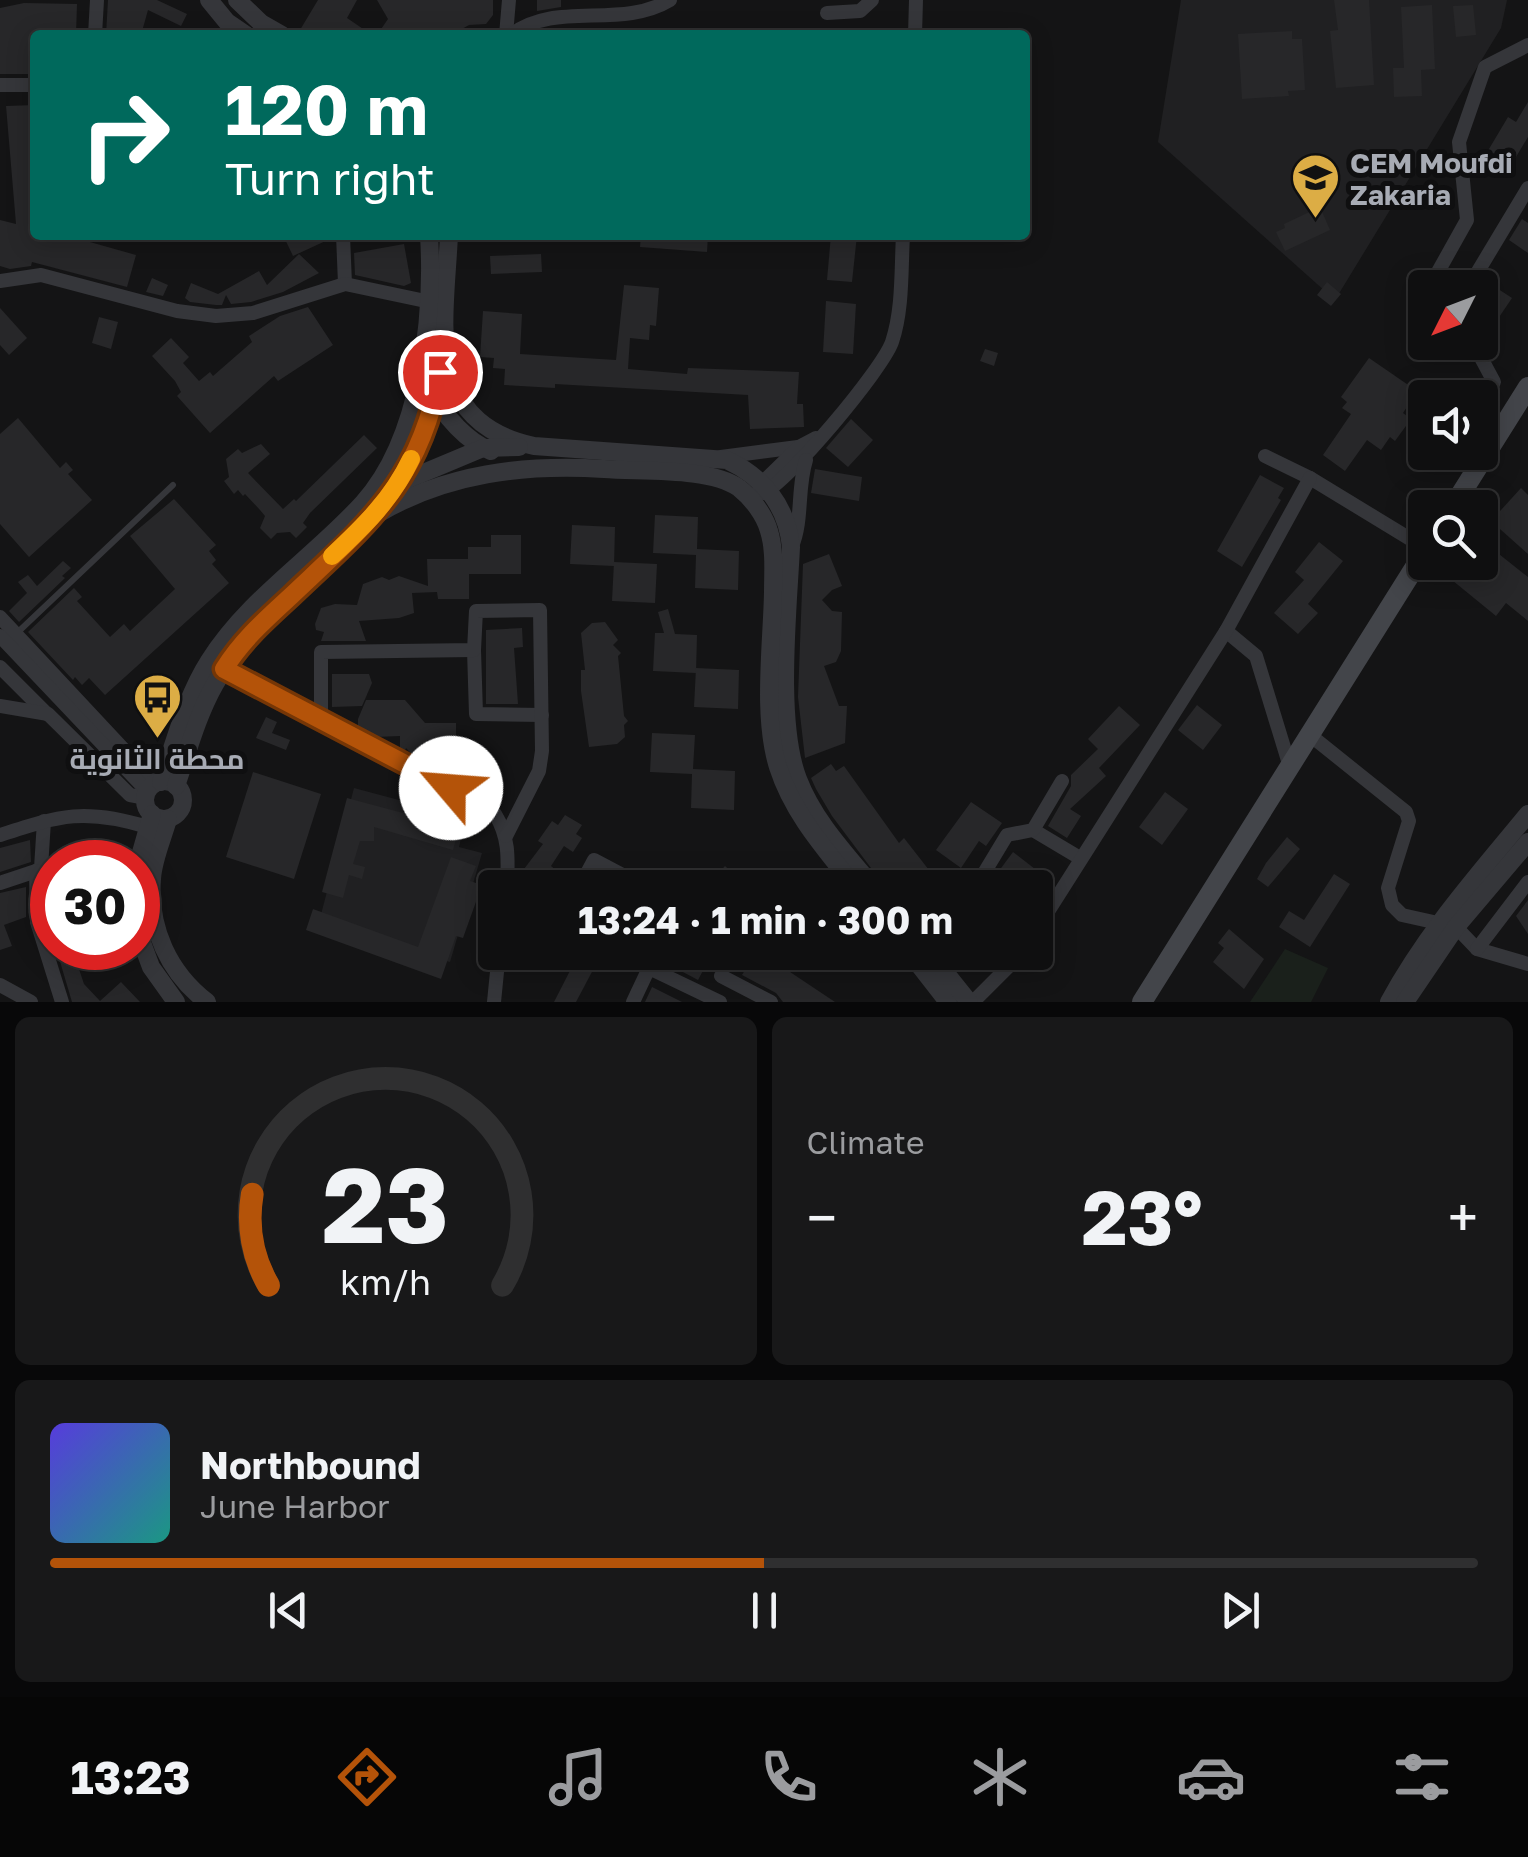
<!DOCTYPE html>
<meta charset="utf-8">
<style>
:root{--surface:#0f0f10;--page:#181819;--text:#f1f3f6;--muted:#9b9c9f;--line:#2f2f30;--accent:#b45309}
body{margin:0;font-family:"Golos Text",Cairo,sans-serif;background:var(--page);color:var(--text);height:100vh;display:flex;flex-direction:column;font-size:38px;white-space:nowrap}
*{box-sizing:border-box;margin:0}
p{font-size:32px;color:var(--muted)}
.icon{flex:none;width:55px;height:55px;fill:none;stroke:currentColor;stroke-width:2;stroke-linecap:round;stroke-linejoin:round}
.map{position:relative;height:1002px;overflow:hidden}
.details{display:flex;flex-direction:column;gap:15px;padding:15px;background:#080809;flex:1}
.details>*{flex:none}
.top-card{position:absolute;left:30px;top:30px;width:1000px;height:210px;border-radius:10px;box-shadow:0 5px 25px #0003,0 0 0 2px var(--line);background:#00695c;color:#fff;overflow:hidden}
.needle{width:65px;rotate:228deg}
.tools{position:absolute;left:1408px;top:270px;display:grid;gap:20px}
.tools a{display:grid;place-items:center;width:90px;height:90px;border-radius:10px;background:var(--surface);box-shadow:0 5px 25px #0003,0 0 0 2px var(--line);font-size:50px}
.speed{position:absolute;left:30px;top:840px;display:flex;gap:20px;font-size:50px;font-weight:700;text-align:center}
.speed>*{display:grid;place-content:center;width:130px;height:130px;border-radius:50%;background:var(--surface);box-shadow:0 5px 25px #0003,0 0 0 2px var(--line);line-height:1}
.speed .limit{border:15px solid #d22;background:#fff;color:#111}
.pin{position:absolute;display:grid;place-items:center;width:85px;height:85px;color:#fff;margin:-42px;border:5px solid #fff;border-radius:50%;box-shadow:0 2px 10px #0007}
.me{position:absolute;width:110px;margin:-55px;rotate:297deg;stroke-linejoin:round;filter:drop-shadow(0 0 8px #0008)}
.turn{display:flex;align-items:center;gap:35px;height:210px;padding:0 30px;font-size:45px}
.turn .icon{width:130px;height:130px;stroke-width:2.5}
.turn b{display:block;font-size:70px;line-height:85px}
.big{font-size:75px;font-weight:700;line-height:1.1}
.details .widget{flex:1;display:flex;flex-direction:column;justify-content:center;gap:15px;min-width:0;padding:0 35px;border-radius:15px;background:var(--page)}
.details .dial{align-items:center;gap:0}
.dial svg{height:260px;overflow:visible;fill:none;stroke:var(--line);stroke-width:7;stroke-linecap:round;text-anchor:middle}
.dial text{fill:var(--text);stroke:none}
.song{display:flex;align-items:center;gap:30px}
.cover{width:120px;height:120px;border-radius:15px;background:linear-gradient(135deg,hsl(250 70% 55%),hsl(170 70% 35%))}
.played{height:10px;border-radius:5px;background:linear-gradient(90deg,var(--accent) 50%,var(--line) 50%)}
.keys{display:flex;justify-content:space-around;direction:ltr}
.heat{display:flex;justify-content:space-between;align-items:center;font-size:55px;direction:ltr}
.details .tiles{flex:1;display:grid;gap:15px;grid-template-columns:1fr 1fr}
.widget:last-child{grid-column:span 2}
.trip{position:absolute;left:478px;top:870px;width:575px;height:100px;border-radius:10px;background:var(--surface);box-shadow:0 5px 25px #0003,0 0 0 2px var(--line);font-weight:700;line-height:100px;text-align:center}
.dock{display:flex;height:160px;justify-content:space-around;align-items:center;background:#060606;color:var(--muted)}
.dock .icon{width:70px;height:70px}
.dock .current{color:var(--accent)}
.dock b{font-size:45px;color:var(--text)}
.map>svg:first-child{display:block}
.built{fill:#202022}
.green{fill:#1a201b}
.building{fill:#272729}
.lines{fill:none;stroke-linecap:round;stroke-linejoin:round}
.service{stroke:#35363a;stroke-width:6}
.minor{stroke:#35363a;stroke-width:14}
.tertiary{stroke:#35363a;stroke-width:18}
.secondary{stroke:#43454a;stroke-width:20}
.route-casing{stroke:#753606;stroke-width:25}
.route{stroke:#b45309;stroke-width:18}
.slow{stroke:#f59e0b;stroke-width:18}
.labels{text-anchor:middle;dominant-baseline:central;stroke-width:10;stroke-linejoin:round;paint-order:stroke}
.poi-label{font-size:28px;font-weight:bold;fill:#a7abb4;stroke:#0f0f10;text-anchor:start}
</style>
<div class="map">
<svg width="1528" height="1002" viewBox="0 0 1528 1002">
<rect width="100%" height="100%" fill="#141415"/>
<g class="built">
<path d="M1181,0H1507L1501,28L1335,300L1158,142Z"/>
<path d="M354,788L466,818L459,847L482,853L450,962L318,926Z"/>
</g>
<path class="green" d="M1285,949L1328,968L1311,1002H1250Z"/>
<g class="building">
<path d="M108,0H157L187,14L181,26L148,10L141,35H106Z"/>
<path d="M318,0H357L347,18L372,35H297Z"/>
<path d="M377,0H493V15L486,24L469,25L451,35H377L388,19Z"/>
<path d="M537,0H561V7L537,11Z"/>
<path d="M1334,0H1369L1374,85L1336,88L1330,31L1338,30Z"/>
<path d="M24,3L77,4L76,35H31L35,74H0V8Z"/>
<path d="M1432,5L1435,69L1421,70L1422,96L1394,97L1393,68H1404L1401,7Z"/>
<path d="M1473,5L1476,35L1456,37L1453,6Z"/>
<path d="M1292,31V39H1302L1305,90L1288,91L1289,96L1242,99L1238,34Z"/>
<path d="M1528,102V137L1507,172L1493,163L1495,159L1486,154L1508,117L1516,122Z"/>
<path d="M35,105V235H65L136,255L127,287L32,262L31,266L10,269L0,266V220L16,224L6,106Z"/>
<path d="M1320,207L1330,230L1285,251L1276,232L1285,228L1284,224Z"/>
<path d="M1522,219L1528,223V253L1509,240Z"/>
<path d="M283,235H332V238L293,256Z"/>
<path d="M641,235H708L707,252L640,247Z"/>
<path d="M831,235H857L852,282L827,280Z"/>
<path d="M404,244L411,283L404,286L355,275L354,253Z"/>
<path d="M299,254L319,273L283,292L251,302L231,304L226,295L222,305H216L190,302L185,298L191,283L218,294L259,271L267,285Z"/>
<path d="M541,254L542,272L491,274L490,256Z"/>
<path d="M152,278L168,285L163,296L146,292Z"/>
<path d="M1327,282L1341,294L1331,306L1317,295Z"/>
<path d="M624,285L659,288L656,326L650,325L649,340L630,338L628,369L687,374L688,368L799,372L797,404H803L804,427L750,429L748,395L555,384V388L504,385L505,369L493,368L494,358L480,357L483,311L522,314L520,354L616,360Z"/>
<path d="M1492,285L1512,298L1487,335L1480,330V303Z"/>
<path d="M826,301L856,304L853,354L823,352Z"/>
<path d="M308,307L333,345L278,381L274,376L210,433L177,396L181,392L175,381L152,356L171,338L189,357L183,363L199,381L210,372L213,376L252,342L249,336L280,316Z"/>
<path d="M0,308L27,338L9,355L0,345Z"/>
<path d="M99,317L118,322L111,349L92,343Z"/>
<path d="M985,349L998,353L994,366L980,361Z"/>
<path d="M1369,358L1417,391L1403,413L1411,419L1395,441L1390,437L1381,450L1367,440L1345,471L1323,455L1351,414L1342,408L1347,402L1341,397Z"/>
<path d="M18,418L60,468L66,462L73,470L68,474L92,500L29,557L0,524V434Z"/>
<path d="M851,419L873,440L848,467L826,448Z"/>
<path d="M364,435L377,448L310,513L303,523L307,527L296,538L290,532L277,533L271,539L260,528L265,516L260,510L245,494L243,496L238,490L234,494L224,481L229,477L226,459L238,449L242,453L261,444L270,454L248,473L283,509L294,499L296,501Z"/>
<path d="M815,469L862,477L859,501L811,493Z"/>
<path d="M1260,475L1284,488L1278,498L1281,500L1242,567L1217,551Z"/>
<path d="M1521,488L1528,495V554L1491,521Z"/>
<path d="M174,499L216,545L209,551L216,560L212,564L229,583L105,695L89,678L82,685L75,677L73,680L28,632L74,588L82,597L77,601L110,637L124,624L130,631L175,589L130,536Z"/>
<path d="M655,515L698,517L697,549L739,551L738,590L695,588L696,555L653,553Z"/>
<path d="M572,525L615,527L614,566L570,564Z"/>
<path d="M491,535H521V574H469V599H438L437,592L412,593L414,613L399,618L359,621L366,641H321L324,632L316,630L315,624L321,608L335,604L357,605L363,584L382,577L389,580L399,576L428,586L427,559H468V547H491Z"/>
<path d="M1480,539L1528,577V621L1506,603L1496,616L1447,576L1458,562H1480Z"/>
<path d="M1319,542L1343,561L1308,604L1318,613L1298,634L1274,613L1304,580L1295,572Z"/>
<path d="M829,554L842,586L832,590L822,600L832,611L842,612L841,651L836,662L824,666L839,706H847L845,743L805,758L798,697L803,564Z"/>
<path d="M63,561L71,568L62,576L65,578L19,622L9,611L27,593L18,582L28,575L37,586Z"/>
<path d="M614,562L657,564L655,603L612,601Z"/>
<path d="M668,609L675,634L697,635L696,673L653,671L655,633H664L658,612Z"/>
<path d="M605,622L618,640L613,645L621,653L618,656L624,716L628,721L624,725L625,737L617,744L589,747L581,691V670H585L581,633L592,623Z"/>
<path d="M522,628L523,647L514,648L518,704H486V630Z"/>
<path d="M696,668L739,670L738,709L694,707Z"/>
<path d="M332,674H369L372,683L362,706L332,707Z"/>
<path d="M366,700H405L425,723H456V757L449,761H418L406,748L404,754L400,752V736L375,737L358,729V719Z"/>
<path d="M1197,705L1222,725L1203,750L1178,730Z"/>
<path d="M1119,706L1140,725L1099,768L1106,776L1070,809L1081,816L1067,838L1048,826L1071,786V775L1098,749L1088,739Z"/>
<path d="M266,717L277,722L272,733L290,740L286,750L256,738Z"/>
<path d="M652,733L695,735L693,769L735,771L734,810L691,808L692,774L650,772Z"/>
<path d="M831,764L836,771L844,766L899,843L904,838L943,888H886L832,816L816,789L811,778Z"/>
<path d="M253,772L321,794L294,879L226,857Z"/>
<path d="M1165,792L1188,809L1162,845L1139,827Z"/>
<path d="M347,798L459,828L453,850L374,827V841H360L353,864L365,867L362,879L349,875L343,898L322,892Z"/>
<path d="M971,802L1002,823L986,846L979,841L961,868L936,850Z"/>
<path d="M565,815L582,825L576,834L582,838L573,852L564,846L551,866L564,877L556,888H536L532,879L521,873L543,844L538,841L552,821L558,825Z"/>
<path d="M1287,837L1300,849L1268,887L1257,879L1266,863Z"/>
<path d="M30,840L31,862L0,872V848Z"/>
<path d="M1013,852L1035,869L1021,888H1004L993,879Z"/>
<path d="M451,857L476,866L470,881L482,885L463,938L456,936L441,979L306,930L313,909L418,947Z"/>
<path d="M725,866L749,888H705Z"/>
<path d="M1334,874L1350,884L1310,947L1279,927L1289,911L1304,920Z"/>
<path d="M26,887V917L4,925L12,946L0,950V893Z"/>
<path d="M1528,900V934L1516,916Z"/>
<path d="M1229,929L1264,959L1244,989L1213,962L1224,948L1218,943Z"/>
<path d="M56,948H130V951L78,966L84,984L100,1001L121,982L140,1002H72Z"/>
<path d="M674,952H713L698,980L668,964Z"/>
<path d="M748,952H760L835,1002H783L776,993L742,975L745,970L739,966Z"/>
<path d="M576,959L594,968L576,1002H554Z"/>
<path d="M652,987L682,1002H645Z"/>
</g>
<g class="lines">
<path class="service" d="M17,633L173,485"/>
<g class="minor">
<path d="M827,13L860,11L872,0"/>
<path d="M95,35L97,0"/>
<path d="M506,35L509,0"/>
<path d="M511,35C556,0 620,30 670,0"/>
<path d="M915,35L916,0"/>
<path d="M0,85H35"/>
<path d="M343,235L345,284"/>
<path d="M0,281L41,275L177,311L216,316L253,313L345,284L435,303"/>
<path d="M1429,288L1467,220L1459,142L1485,67L1528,45"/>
<path d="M1468,288L1528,188"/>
<path d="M1425,294L1416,309L1425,315"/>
<path d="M1463,342L1479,354L1494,382L1480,408"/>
<path d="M1265,456L1310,478L1425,548"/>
<path d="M721,457L798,447"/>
<path d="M759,490L762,483L799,447L816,438"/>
<path d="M763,493C788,482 882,370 892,342C903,309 901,270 903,235"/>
<path d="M792,546C803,520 797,488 806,460"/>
<path d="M0,617L156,784"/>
<path d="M1226,631L1256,656L1290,767"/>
<path d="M0,636L148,792"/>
<path d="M474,650L476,714L542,715"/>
<path d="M0,667L47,714"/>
<path d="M218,667L495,814C510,838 508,860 507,888"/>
<path d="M0,706L48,714L130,795L146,798"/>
<path d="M321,720V652L474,650L476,611L540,610L542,751L539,771L506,836"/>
<path d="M1310,735L1406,812L1409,821L1388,888L1392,905L1402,915L1456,927L1477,949L1528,964"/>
<path d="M44,821L41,868L36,871L37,922L62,1002"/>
<path d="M1033,830L1080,858"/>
<path d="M0,835C61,815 85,808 148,827"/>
<path d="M507,877L526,888"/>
<path d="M0,883L36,871"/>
<path d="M579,888L594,860L647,888"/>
<path d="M975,888L1007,835L1033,830L1062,781"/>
<path d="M1035,932L1226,631L1310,478"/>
<path d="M1477,949L1528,882"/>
<path d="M721,976L771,1002"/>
<path d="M0,985L31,1002"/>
<path d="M494,1002L499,952"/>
<path d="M633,1002L649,968L720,1002"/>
<path d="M973,1002L1023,952"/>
</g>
<g class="tertiary">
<path d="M209,0L227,22L246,35"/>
<path d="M237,0L261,23L282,35"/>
<path d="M449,235C445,323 422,422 534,446L727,460C763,477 787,506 791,547C788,610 776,722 798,779C814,821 846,854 874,888"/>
<path d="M434,393C443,416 468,442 491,451"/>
<path d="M397,484L483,448L519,447"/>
<path d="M383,506C415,462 432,414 441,361"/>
<circle cx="164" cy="800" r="19"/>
<path d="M161,782C175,742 186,697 209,661C249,598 313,558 363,503C421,439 434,318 429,235"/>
<path d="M176,786C188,751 197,716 215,684C253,617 321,567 376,515C446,473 525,464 604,469C640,472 710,467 739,488C752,498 765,516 769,531C775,550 773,572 773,592C772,645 762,716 778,767C793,814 826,850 856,888"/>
<path d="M168,819C163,838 153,859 152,879C148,928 169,973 207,1002"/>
<path d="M138,863L152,814"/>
<path d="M138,932L151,967L176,1002"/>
<path d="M909,952L948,1002"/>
<path d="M929,952L969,1002"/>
<path d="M1389,1002C1426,933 1478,875 1528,814"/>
<path d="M1405,1002L1456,927L1528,842"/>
</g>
<g class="secondary">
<path d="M1452,508L1528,387"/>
<path d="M1142,1002L1425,551"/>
</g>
</g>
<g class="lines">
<defs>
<path id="route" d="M440,372C420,483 368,523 291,596C266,619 242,640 224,669L451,788"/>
</defs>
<use href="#route" class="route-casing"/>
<use href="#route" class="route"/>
<path class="slow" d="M332,556C364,526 392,499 411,459"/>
</g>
<defs>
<symbol id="school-pin" viewBox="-11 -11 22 30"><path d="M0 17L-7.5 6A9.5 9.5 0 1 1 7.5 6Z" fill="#dcad45" stroke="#0f0f10"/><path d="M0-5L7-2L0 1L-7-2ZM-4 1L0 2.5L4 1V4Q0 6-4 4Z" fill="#111"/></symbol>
<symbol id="bus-pin" viewBox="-11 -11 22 30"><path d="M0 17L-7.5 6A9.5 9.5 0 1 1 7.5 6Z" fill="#dcad45" stroke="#0f0f10"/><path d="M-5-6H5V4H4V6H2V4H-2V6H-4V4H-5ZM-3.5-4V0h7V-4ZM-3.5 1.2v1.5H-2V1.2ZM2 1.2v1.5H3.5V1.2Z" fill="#111"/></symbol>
</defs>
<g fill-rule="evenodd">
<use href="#school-pin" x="1288" y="150" width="55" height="75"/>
<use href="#bus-pin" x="130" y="670" width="55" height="75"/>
</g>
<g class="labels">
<g class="poi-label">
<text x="1350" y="162">CEM Moufdi<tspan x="1350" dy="32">Zakaria</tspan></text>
<text x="157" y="758" text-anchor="middle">محطة الثانوية</text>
</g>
</g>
</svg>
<div class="tools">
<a><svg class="needle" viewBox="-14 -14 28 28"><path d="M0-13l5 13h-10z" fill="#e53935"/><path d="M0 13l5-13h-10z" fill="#9b9c9f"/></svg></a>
<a><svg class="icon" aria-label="sound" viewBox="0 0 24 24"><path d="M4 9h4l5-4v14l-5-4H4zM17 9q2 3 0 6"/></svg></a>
<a><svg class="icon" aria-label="search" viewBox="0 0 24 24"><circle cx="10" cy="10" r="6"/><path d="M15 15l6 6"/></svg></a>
</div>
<div class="speed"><div class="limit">30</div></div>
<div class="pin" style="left:440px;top:372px;background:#d93025"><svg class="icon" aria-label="arrive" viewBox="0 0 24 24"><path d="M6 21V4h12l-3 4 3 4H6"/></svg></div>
<svg class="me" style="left:451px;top:788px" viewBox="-20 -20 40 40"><circle r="19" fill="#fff"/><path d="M0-13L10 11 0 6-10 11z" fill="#b45309"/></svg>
<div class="trip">13:24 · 1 min · 300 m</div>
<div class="top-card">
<div class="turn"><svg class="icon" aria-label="right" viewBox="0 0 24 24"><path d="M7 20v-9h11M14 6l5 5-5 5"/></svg><div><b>120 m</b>Turn right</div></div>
</div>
</div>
<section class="details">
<div class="tiles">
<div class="widget dial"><svg viewBox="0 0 100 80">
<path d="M14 69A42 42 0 1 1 86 69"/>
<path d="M14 69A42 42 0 0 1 9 41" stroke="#b45309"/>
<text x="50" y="56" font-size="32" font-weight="700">23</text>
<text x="50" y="72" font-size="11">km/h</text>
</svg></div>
<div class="widget"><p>Climate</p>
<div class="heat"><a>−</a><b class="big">23°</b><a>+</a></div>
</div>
<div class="widget">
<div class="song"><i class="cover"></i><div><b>Northbound</b><p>June Harbor</p></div></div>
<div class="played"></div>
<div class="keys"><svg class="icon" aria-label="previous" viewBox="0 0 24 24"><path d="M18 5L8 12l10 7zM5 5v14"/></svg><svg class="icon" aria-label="pause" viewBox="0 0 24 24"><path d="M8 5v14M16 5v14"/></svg><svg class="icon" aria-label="next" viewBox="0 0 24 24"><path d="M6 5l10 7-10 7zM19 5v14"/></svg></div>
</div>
</div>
</section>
<nav class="dock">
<b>13:23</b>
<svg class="icon current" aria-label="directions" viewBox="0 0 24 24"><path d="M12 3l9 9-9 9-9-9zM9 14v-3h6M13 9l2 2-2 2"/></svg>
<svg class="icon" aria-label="music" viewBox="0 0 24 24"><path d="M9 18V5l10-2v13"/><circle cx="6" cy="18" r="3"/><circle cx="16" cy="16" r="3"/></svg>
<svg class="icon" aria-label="phone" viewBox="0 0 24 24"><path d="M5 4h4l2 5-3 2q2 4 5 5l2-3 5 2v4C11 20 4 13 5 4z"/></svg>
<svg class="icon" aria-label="climate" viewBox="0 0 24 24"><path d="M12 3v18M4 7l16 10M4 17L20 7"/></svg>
<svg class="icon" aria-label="car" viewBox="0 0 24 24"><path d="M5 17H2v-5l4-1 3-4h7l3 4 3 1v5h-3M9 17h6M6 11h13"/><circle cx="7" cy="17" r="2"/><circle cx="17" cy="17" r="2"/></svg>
<svg class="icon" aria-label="filters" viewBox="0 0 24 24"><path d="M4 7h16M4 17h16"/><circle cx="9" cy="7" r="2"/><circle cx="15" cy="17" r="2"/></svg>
</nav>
